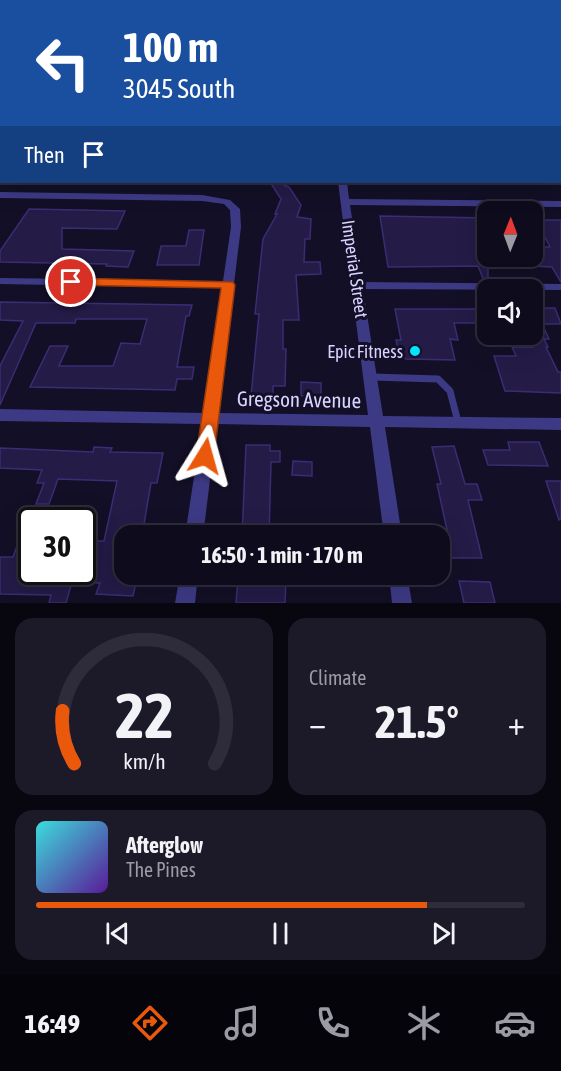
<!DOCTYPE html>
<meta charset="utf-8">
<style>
:root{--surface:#0e0b1c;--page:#1c1929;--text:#f1f3f6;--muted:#9b9ba3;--line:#2e2b3b;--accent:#ea580c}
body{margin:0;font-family:"Asap Condensed",sans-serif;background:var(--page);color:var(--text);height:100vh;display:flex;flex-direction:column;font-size:22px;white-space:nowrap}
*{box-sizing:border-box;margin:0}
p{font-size:20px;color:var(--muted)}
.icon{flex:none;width:33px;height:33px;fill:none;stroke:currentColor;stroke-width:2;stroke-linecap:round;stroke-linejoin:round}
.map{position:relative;height:603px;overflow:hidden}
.details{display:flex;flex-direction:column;gap:15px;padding:15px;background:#08060f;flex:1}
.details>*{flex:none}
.banner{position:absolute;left:0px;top:0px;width:561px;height:183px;box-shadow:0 6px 24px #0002,0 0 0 2px var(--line);background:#1a4fa0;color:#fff;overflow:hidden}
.needle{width:39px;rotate:1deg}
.tools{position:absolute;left:477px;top:201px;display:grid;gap:12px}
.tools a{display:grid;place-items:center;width:66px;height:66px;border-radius:12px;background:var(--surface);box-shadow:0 6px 24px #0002,0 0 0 2px var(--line);font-size:30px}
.speed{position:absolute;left:18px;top:507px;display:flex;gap:12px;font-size:30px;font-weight:700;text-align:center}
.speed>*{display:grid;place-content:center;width:78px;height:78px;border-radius:50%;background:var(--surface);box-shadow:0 6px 24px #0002,0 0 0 2px var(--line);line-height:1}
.speed .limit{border:3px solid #111;border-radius:9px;background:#fff;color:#111}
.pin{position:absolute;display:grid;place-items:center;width:51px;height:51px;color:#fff;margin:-26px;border:3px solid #fff;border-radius:50%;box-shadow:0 2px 6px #0007}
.me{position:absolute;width:66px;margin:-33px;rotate:8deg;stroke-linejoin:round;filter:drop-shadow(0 0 4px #0008)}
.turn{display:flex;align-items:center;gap:21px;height:126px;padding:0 24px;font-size:27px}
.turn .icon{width:78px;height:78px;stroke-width:2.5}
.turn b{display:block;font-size:42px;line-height:51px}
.then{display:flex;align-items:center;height:57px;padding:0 24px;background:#0003;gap:12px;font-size:22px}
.big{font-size:45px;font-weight:700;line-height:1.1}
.details .card{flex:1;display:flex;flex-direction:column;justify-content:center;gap:9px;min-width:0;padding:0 21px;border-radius:18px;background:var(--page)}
.details .dial{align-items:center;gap:0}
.dial svg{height:156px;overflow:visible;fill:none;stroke:var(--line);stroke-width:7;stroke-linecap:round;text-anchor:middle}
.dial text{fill:var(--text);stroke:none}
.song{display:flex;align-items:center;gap:18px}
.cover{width:72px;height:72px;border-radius:9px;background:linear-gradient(135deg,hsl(180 70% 55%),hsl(270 70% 35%))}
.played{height:6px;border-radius:3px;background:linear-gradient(90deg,var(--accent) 80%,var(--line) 80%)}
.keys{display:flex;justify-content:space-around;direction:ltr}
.heat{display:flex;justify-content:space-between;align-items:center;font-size:33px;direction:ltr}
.details .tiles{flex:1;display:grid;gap:15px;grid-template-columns:1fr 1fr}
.card:last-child{grid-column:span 2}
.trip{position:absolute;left:114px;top:525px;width:336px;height:60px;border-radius:18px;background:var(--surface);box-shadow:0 6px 24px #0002,0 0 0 2px var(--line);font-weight:700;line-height:60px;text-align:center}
.tab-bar{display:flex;height:96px;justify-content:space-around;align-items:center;background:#06040b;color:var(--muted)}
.tab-bar .icon{width:42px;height:42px}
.tab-bar .current{color:var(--accent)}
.tab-bar b{font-size:27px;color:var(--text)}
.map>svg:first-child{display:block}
.building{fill:#241b47;stroke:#3b2d73;stroke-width:1.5}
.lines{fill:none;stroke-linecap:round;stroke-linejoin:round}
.service{stroke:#3d3a85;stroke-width:7}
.minor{fill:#3d3a85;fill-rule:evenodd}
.route{fill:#ea580c;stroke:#983908;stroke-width:1.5}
.poi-dot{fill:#00e5ff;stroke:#130f26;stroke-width:2}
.labels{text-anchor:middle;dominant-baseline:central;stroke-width:6;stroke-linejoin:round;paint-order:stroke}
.street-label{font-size:18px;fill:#d9d4ff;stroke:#130f26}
.poi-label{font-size:18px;fill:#d9d4ff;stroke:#130f26;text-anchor:end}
.near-street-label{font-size:21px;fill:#d9d4ff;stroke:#130f26}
</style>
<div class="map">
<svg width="561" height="603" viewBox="0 0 561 603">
<rect width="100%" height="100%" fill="#130f26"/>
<g class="building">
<path d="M270,182H277L289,187L301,205L297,217L311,219L310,239H305L304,262H320L321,274L296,275L299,320H283V349H286L285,386H273V396H251L259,314H255L263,239L277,214H275L281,199Z"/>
<path d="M29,209L125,211L117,229L62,228V249L134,251L128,267L106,266L107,264L0,262V251Z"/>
<path d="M380,216L488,218V256H520L525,268H488V281H484L478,266L388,267Z"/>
<path d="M536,220H561V282L552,267L532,266V247H550Z"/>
<path d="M189,230H204L199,265H157L161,246H186Z"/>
<path d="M0,302L192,305L189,316H186L177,367H194L192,379H177L175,390L30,387L50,346H68L59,366H113L121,343L140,344L147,319H76L75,323H36L0,405V366L23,321L0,320Z"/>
<path d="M532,308H555L561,324H537Z"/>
<path d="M395,309H488V323H454L458,340L450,339L455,360L406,359L399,354L396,340H401Z"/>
<path d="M532,314L539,328H544L549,339H544L548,347H546L558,372H561V393L505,391L494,356H516L512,347H533L527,334H532Z"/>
<path d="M301,382L321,383V396H301Z"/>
<path d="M508,442H539L548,466L488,465L483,450H510Z"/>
<path d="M246,445H270V451H280V462H271L269,536H242Z"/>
<path d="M454,446L465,484H477L482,500H468L482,558H448L442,530H447L437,484H441L432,447Z"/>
<path d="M94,447L112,448L110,452L163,453L157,483H151L143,530H124V544L117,570H124V574H138L133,596L96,594L100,583L72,582L66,603H49L51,595L0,594V557H13L30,510L32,543L21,572H82V541H104L117,481L58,479L49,504H36L44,483H37L42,470L0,468V448L93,452Z"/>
<path d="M293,461L312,462V476L292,475Z"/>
<path d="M546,481H561V519L559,520Z"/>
<path d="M238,578L286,580L285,603H236Z"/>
<path d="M459,581L490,582L495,603H464Z"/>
</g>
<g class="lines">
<path class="service" d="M371,377L438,379L450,391L458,422"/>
<g class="minor">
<path d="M52,0H57L51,2Z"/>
<path d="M100,0H317V1L109,2Z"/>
<path d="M488,0H492L493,2H488Z"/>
<rect x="560" y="37" width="1" height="4"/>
<path d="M2,46V51L0,52V47Z"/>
<rect x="560" y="71" width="1" height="5"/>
<rect x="560" y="139" width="1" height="4"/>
<path d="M338,182H347L349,199L561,201V207L350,205L362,282L561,284V290L363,289L383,416L561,418V430L385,427L402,536H384L370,427L217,424L203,536H185L202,424L0,421V409L203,413L222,288L0,284V278L223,281L231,227L230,210L224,204L202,201L0,198V192L202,195L230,200L240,209L241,227L218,413L368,415Z"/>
<path d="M180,574H198L195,603H175Z"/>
<path d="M389,574H407L412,603H392Z"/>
</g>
</g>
<path class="route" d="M71,278L233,282L235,285L214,456L211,461L205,463L199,461L196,456L221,288L67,285L65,282L67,280Z"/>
<circle class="poi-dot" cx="415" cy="351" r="6"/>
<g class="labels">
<g class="street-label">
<text transform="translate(355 269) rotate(82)">Imperial Street</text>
</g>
<g class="poi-label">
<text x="403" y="351">Epic Fitness</text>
</g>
<g class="near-street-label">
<text transform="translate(299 399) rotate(1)">Gregson Avenue</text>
</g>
</g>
</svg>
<div class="tools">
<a><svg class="needle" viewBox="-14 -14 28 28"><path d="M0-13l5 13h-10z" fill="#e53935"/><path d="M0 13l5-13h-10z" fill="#9b9ba3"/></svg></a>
<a><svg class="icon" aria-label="sound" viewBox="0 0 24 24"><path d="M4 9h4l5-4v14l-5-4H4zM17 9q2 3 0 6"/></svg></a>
</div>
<div class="speed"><div class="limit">30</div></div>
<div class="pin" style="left:71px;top:282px;background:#d93025"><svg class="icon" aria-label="arrive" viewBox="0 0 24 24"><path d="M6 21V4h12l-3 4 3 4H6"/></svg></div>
<svg class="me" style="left:205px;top:456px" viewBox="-20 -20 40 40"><path d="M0-17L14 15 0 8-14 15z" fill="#ea580c" stroke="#fff" stroke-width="4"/></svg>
<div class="trip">16:50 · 1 min · 170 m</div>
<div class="banner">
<div class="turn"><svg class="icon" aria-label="left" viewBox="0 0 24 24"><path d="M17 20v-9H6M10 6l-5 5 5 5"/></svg><div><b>100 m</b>3045 South</div></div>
<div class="then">Then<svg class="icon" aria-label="arrive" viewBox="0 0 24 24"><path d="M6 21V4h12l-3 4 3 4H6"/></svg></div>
</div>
</div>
<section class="details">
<div class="tiles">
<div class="card dial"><svg viewBox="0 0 100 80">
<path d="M14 69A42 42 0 1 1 86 69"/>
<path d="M14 69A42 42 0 0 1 8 42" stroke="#ea580c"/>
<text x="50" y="56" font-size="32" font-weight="700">22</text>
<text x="50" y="72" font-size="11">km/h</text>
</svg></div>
<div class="card"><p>Climate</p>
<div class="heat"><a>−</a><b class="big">21.5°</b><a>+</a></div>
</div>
<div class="card">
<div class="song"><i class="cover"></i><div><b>Afterglow</b><p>The Pines</p></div></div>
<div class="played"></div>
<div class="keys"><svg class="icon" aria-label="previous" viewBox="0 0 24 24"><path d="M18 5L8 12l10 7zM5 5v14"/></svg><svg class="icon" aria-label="pause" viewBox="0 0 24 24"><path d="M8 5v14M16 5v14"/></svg><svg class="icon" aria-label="next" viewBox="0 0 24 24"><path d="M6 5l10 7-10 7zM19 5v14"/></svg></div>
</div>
</div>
</section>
<nav class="tab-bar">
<b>16:49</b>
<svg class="icon current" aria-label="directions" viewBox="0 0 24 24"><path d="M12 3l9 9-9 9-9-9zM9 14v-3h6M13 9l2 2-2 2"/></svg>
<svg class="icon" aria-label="music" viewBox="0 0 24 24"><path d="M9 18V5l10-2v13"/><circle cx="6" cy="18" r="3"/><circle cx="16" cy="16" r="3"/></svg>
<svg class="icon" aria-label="phone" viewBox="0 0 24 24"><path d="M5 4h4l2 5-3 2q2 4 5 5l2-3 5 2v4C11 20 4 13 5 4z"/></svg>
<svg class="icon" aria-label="climate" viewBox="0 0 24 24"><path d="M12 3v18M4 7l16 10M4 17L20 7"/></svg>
<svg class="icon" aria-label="car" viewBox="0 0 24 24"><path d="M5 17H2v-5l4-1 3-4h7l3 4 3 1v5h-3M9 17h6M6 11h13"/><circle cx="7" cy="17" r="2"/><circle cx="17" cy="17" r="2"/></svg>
</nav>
